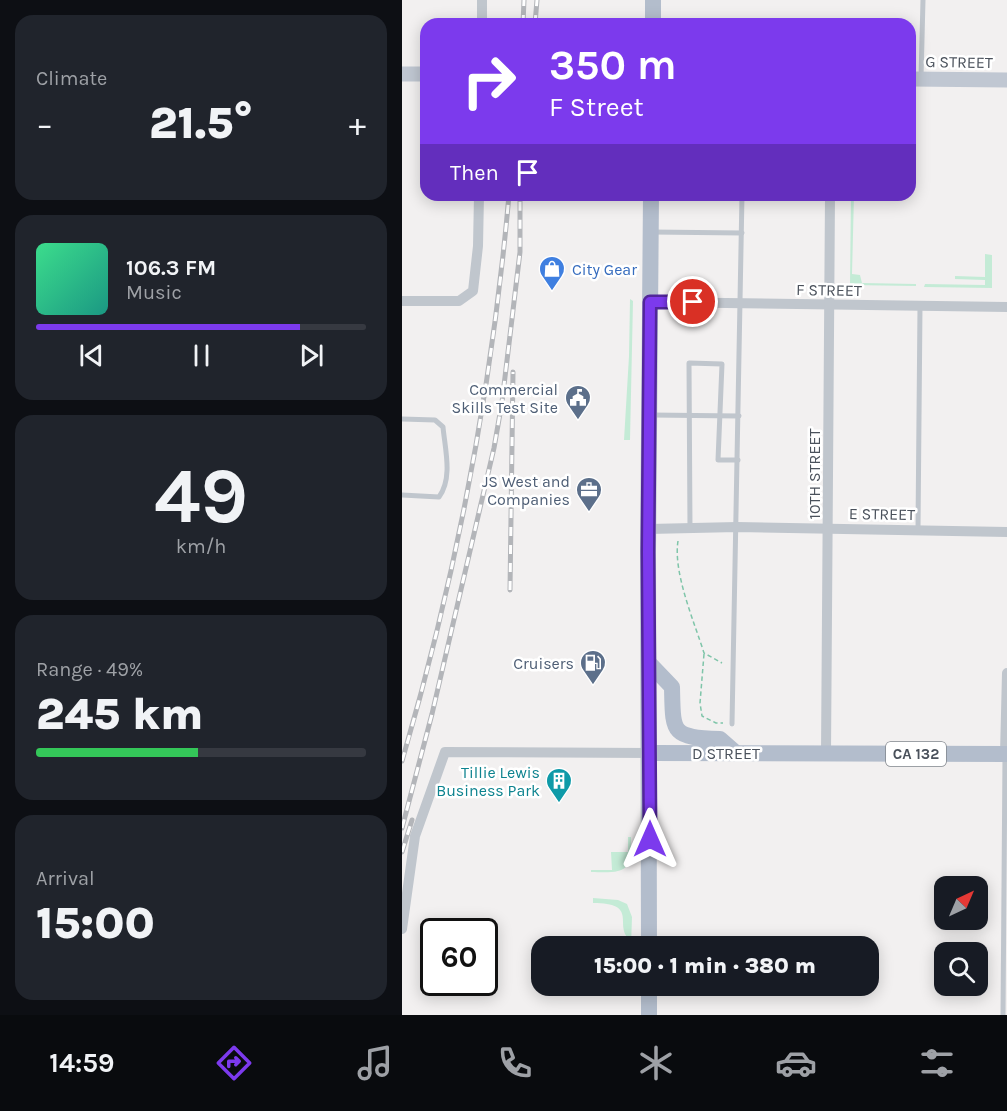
<!DOCTYPE html>
<meta charset="utf-8">
<style>
:root{--surface:#171b24;--page:#20242c;--text:#f1f3f6;--muted:#9ea1a6;--line:#363941;--accent:#7c3aed}
body{margin:0;font-family:Karla,sans-serif;background:var(--page);color:var(--text);height:100vh;display:flex;flex-direction:column;font-size:22px;white-space:nowrap}
*{box-sizing:border-box;margin:0}
p{font-size:20px;color:var(--muted)}
.icon{flex:none;width:33px;height:33px;fill:none;stroke:currentColor;stroke-width:2;stroke-linecap:round;stroke-linejoin:round}
.map{position:relative;flex:1;overflow:hidden}
.drawer{display:flex;flex-direction:column;gap:15px;padding:15px;background:#0d0f14;width:402px}
.drawer>*{flex:none}
.top-card{position:absolute;left:18px;top:18px;width:496px;height:183px;border-radius:18px;box-shadow:0 3px 15px #0003;background:#7c3aed;color:#fff;overflow:hidden}
.needle{width:39px;rotate:44deg}
.buttons{position:absolute;left:532px;top:876px;display:grid;gap:12px}
.buttons a{display:grid;place-items:center;width:54px;height:54px;border-radius:12px;background:var(--surface);box-shadow:0 3px 15px #0003;font-size:30px}
.speed{position:absolute;left:18px;top:918px;display:flex;gap:12px;font-size:30px;font-weight:700;text-align:center}
.speed>*{display:grid;place-content:center;width:78px;height:78px;border-radius:50%;background:var(--surface);box-shadow:0 3px 15px #0003;line-height:1}
.speed .limit{border:3px solid #111;border-radius:9px;background:#fff;color:#111}
.pin{position:absolute;display:grid;place-items:center;width:51px;height:51px;color:#fff;margin:-26px;border:3px solid #fff;border-radius:50%;box-shadow:0 2px 6px #0007}
.me{position:absolute;width:66px;margin:-33px;rotate:0deg;stroke-linejoin:round;filter:drop-shadow(0 0 4px #0008)}
.turn{display:flex;align-items:center;gap:21px;height:126px;padding:0 30px;font-size:27px}
.turn .icon{width:78px;height:78px;stroke-width:2.5}
.turn b{display:block;font-size:42px;line-height:51px}
.then{display:flex;align-items:center;height:57px;padding:0 30px;background:#0003;gap:12px;font-size:22px}
.big{font-size:45px;font-weight:800;line-height:1.1}
.drawer .card{flex:1;display:flex;flex-direction:column;justify-content:center;gap:9px;min-width:0;padding:0 21px;border-radius:18px;background:var(--page)}
.drawer .dial{align-items:center;gap:0}
.dial b{font-size:78px;line-height:1}
.song{display:flex;align-items:center;gap:18px}
.cover{width:72px;height:72px;border-radius:9px;background:linear-gradient(135deg,hsl(150 70% 55%),hsl(170 70% 35%))}
.played{height:6px;border-radius:3px;background:linear-gradient(90deg,var(--accent) 80%,var(--line) 80%)}
.keys{display:flex;justify-content:space-around;direction:ltr}
.heat{display:flex;justify-content:space-between;align-items:center;font-size:33px;direction:ltr}
.charge{height:9px;border-radius:4px;background:linear-gradient(90deg,#34c759 49%,var(--line) 0)}
.trip{position:absolute;left:129px;top:936px;width:348px;height:60px;border-radius:18px;background:var(--surface);box-shadow:0 3px 15px #0003;font-weight:800;line-height:60px;text-align:center}
.menu{display:flex;height:96px;justify-content:space-around;align-items:center;background:#090b0e;color:var(--muted)}
.menu .icon{width:42px;height:42px}
.menu .current{color:var(--accent)}
.menu b{font-size:27px;color:var(--text)}
main{display:flex;flex:1;min-height:0}
.map>svg:first-child{display:block}
.green{fill:#c4ebd6}
.lines{fill:none;stroke-linecap:round;stroke-linejoin:round}
.path{stroke:#7fc5a9;stroke-width:1.5;stroke-dasharray:4.5 3;stroke-linecap:butt}
.service{stroke:#c0c6cd;stroke-width:5}
.minor{stroke:#c0c6cd;stroke-width:10}
.secondary{stroke:#c0c7d2;stroke-width:15}
.primary{stroke:#b3bdcc;stroke-width:16}
.rail-casing{stroke:#b3b5b9;stroke-width:5}
.rail{stroke:#fff;stroke-width:3;stroke-dasharray:9;stroke-linecap:butt}
.route-casing{stroke:#51269a;stroke-width:15}
.route{stroke:#7c3aed;stroke-width:10}
.labels{text-anchor:middle;dominant-baseline:central;stroke-width:5;stroke-linejoin:round;paint-order:stroke}
.shield{fill:#fff;stroke:#80858c;stroke-width:1.5}
.shield-label{font-size:15px;font-weight:bold;fill:#4a515b}
.street-label{font-size:16px;fill:#4a515b;stroke:#fff}
.shop-label{font-size:16px;fill:#366cbe;stroke:#fff;text-anchor:start}
.service-label{font-size:16px;fill:#4e5e75;stroke:#fff;text-anchor:end}
.culture-label{font-size:16px;fill:#0d838f;stroke:#fff;text-anchor:end}
</style>
<main>
<section class="drawer">
<div class="card"><p>Climate</p>
<div class="heat"><a>−</a><b class="big">21.5°</b><a>+</a></div>
</div>
<div class="card">
<div class="song"><i class="cover"></i><div><b>106.3 FM</b><p>Music</p></div></div>
<div class="played"></div>
<div class="keys"><svg class="icon" aria-label="previous" viewBox="0 0 24 24"><path d="M18 5L8 12l10 7zM5 5v14"/></svg><svg class="icon" aria-label="pause" viewBox="0 0 24 24"><path d="M8 5v14M16 5v14"/></svg><svg class="icon" aria-label="next" viewBox="0 0 24 24"><path d="M6 5l10 7-10 7zM19 5v14"/></svg></div>
</div>
<div class="card dial"><b>49</b><p>km/h</p></div>
<div class="card"><p>Range · 49%</p><b class="big">245 km</b><div class="charge"></div></div>
<div class="card"><p>Arrival</p><b class="big">15:00</b></div>
</section>
<div class="map">
<svg width="605" height="1015" viewBox="0 0 605 1015">
<rect width="100%" height="100%" fill="#f2f0f0"/>
<g class="green">
<path d="M449,195H452L450,274L458,275L460,283L514,284V286L448,285Z"/>
<path d="M583,254L590,255V288L522,287L523,284L583,285V280L553,279V276L583,277Z"/>
<path d="M228,299L231,301L228,440H222L227,356Z"/>
<path d="M226,837H229C230,873 223,873 189,872V870H210L209,852H226Z"/>
<path d="M191,898L216,900L225,904L230,917L229,946H226V938C213,924 236,903 191,903Z"/>
</g>
<g class="lines">
<g class="path">
<path d="M276,541C271,573 292,621 302,653L320,663"/>
<path d="M302,654L298,703L300,716L314,723H321"/>
</g>
<g class="service">
<path d="M519,78L521,0"/>
<path d="M250,232L340,233"/>
<path d="M249,415L337,416"/>
<path d="M0,419L33,420L41,427C43,449 51,478 37,497L0,495"/>
<path d="M288,529L287,363L320,364L316,460H336"/>
<path d="M516,529L518,306"/>
<path d="M330,724L340,195"/>
<path d="M601,1015L603,756"/>
</g>
<g class="minor">
<path d="M80,24V0"/>
<path d="M0,301H57L71,291L76,246L77,195"/>
<path d="M248,302L605,307"/>
<path d="M247,529L335,527L605,532"/>
<path d="M424,754L428,195"/>
<path d="M603,754L605,673"/>
<path d="M0,929L13,836L43,752L248,753"/>
</g>
<g class="secondary">
<path d="M0,74H24"/>
<path d="M508,79L605,80"/>
</g>
<g class="primary">
<path d="M251,0V24"/>
<path d="M247,663L270,687C271,734 269,737 318,739L334,753"/>
<path d="M248,753L605,754"/>
<path d="M247,946L246,552L249,195"/>
<path d="M247,1015V986"/>
</g>
<defs>
<g id="rail">
<path d="M121,24L122,0"/>
<path d="M133,24L135,0"/>
<path d="M108,590L111,372"/>
<path d="M0,761C54,577 90,387 107,195"/>
<path d="M0,828L30,714L92,448L100,402L118,252V195"/>
<path d="M0,852L10,820"/>
</g>
</defs>
<use href="#rail" class="rail-casing"/>
<use href="#rail" class="rail"/>
</g>
<g class="lines">
<defs>
<path id="route" d="M248,839L246,552L248,302H291"/>
</defs>
<use href="#route" class="route-casing"/>
<use href="#route" class="route"/>
</g>
<defs>
<symbol id="shop-pin" viewBox="-11 -11 22 30"><path d="M0 17L-7.5 6A9.5 9.5 0 1 1 7.5 6Z" fill="#3f7fe0" stroke="#fff"/><path d="M-5-2.5h2.3a2.7 3.5 0 0 1 5.4 0H5L5.5 6h-11ZM-1.5-2.5h3a1.5 2.3 0 0 0-3 0Z" fill="#fff"/></symbol>
<symbol id="civic-pin" viewBox="-11 -11 22 30"><path d="M0 17L-7.5 6A9.5 9.5 0 1 1 7.5 6Z" fill="#5c6f8a" stroke="#fff"/><path d="M-.6-6.5H3V-4.5H.6V-3L4-1V1h2V6H-6V1h2V-1L-.6-3ZM-1.2 2.5V6h2.4V2.5Z" fill="#fff"/></symbol>
<symbol id="office-pin" viewBox="-11 -11 22 30"><path d="M0 17L-7.5 6A9.5 9.5 0 1 1 7.5 6Z" fill="#5c6f8a" stroke="#fff"/><path d="M-6-3h4V-5.5h4V-3h4V5H-6ZM-1-4.5V-3h2v-1.5ZM-6 0V1H6V0Z" fill="#fff"/></symbol>
<symbol id="fuel-pin" viewBox="-11 -11 22 30"><path d="M0 17L-7.5 6A9.5 9.5 0 1 1 7.5 6Z" fill="#5c6f8a" stroke="#fff"/><path d="M-5.5-6h7V0h2V4h1.3V-2.5L3-4.5l.8-.8L6-3V5H2.5V1h-1V6h-7ZM-4.2-4.7v3.2H.2V-4.7Z" fill="#fff"/></symbol>
<symbol id="building-pin" viewBox="-11 -11 22 30"><path d="M0 17L-7.5 6A9.5 9.5 0 1 1 7.5 6Z" fill="#0f9aa8" stroke="#fff"/><path d="M-4-6H4V6H1V3H-1V6H-4ZM-2.5-4.3h1.7v1.8h-1.7ZM.8-4.3h1.7v1.8H.8ZM-2.5-1h1.7V.8h-1.7ZM.8-1h1.7V.8H.8Z" fill="#fff"/></symbol>
</defs>
<g fill-rule="evenodd">
<use href="#shop-pin" x="135" y="254" width="30" height="40"/>
<use href="#civic-pin" x="161" y="383" width="30" height="40"/>
<use href="#office-pin" x="172" y="475" width="30" height="40"/>
<use href="#fuel-pin" x="176" y="648" width="30" height="40"/>
<use href="#building-pin" x="142" y="766" width="30" height="40"/>
</g>
<g class="labels">
<rect class="shield" x="484" y="742" width="60" height="24" rx="4.5"/>
<g class="shield-label">
<text x="514" y="754">CA 132</text>
</g>
<g class="street-label">
<text transform="translate(557 62) rotate(1)">G STREET</text>
<text transform="translate(427 290) rotate(1)">F STREET</text>
<text transform="translate(412 474) rotate(-90)">10TH STREET</text>
<text transform="translate(480 514) rotate(1)">E STREET</text>
<text x="324" y="753">D STREET</text>
</g>
<g class="shop-label">
<text x="170" y="269">City Gear</text>
</g>
<g class="service-label">
<text x="156" y="389">Commercial<tspan x="156" dy="18">Skills Test Site</tspan></text>
<text x="168" y="481">JS West and<tspan x="168" dy="18">Companies</tspan></text>
<text x="172" y="663">Cruisers</text>
</g>
<g class="culture-label">
<text x="138" y="772">Tillie Lewis<tspan x="138" dy="18">Business Park</tspan></text>
</g>
</g>
</svg>
<div class="buttons">
<a><svg class="needle" viewBox="-14 -14 28 28"><path d="M0-13l5 13h-10z" fill="#e53935"/><path d="M0 13l5-13h-10z" fill="#9ea1a6"/></svg></a>
<a><svg class="icon" aria-label="search" viewBox="0 0 24 24"><circle cx="10" cy="10" r="6"/><path d="M15 15l6 6"/></svg></a>
</div>
<div class="speed"><div class="limit">60</div></div>
<div class="pin" style="left:291px;top:302px;background:#d93025"><svg class="icon" aria-label="arrive" viewBox="0 0 24 24"><path d="M6 21V4h12l-3 4 3 4H6"/></svg></div>
<svg class="me" style="left:248px;top:839px" viewBox="-20 -20 40 40"><path d="M0-17L14 15 0 8-14 15z" fill="#7c3aed" stroke="#fff" stroke-width="4"/></svg>
<div class="trip">15:00 · 1 min · 380 m</div>
<div class="top-card">
<div class="turn"><svg class="icon" aria-label="right" viewBox="0 0 24 24"><path d="M7 20v-9h11M14 6l5 5-5 5"/></svg><div><b>350 m</b>F Street</div></div>
<div class="then">Then<svg class="icon" aria-label="arrive" viewBox="0 0 24 24"><path d="M6 21V4h12l-3 4 3 4H6"/></svg></div>
</div>
</div>
</main>
<nav class="menu">
<b>14:59</b>
<svg class="icon current" aria-label="directions" viewBox="0 0 24 24"><path d="M12 3l9 9-9 9-9-9zM9 14v-3h6M13 9l2 2-2 2"/></svg>
<svg class="icon" aria-label="music" viewBox="0 0 24 24"><path d="M9 18V5l10-2v13"/><circle cx="6" cy="18" r="3"/><circle cx="16" cy="16" r="3"/></svg>
<svg class="icon" aria-label="phone" viewBox="0 0 24 24"><path d="M5 4h4l2 5-3 2q2 4 5 5l2-3 5 2v4C11 20 4 13 5 4z"/></svg>
<svg class="icon" aria-label="climate" viewBox="0 0 24 24"><path d="M12 3v18M4 7l16 10M4 17L20 7"/></svg>
<svg class="icon" aria-label="car" viewBox="0 0 24 24"><path d="M5 17H2v-5l4-1 3-4h7l3 4 3 1v5h-3M9 17h6M6 11h13"/><circle cx="7" cy="17" r="2"/><circle cx="17" cy="17" r="2"/></svg>
<svg class="icon" aria-label="filters" viewBox="0 0 24 24"><path d="M4 7h16M4 17h16"/><circle cx="9" cy="7" r="2"/><circle cx="15" cy="17" r="2"/></svg>
</nav>
